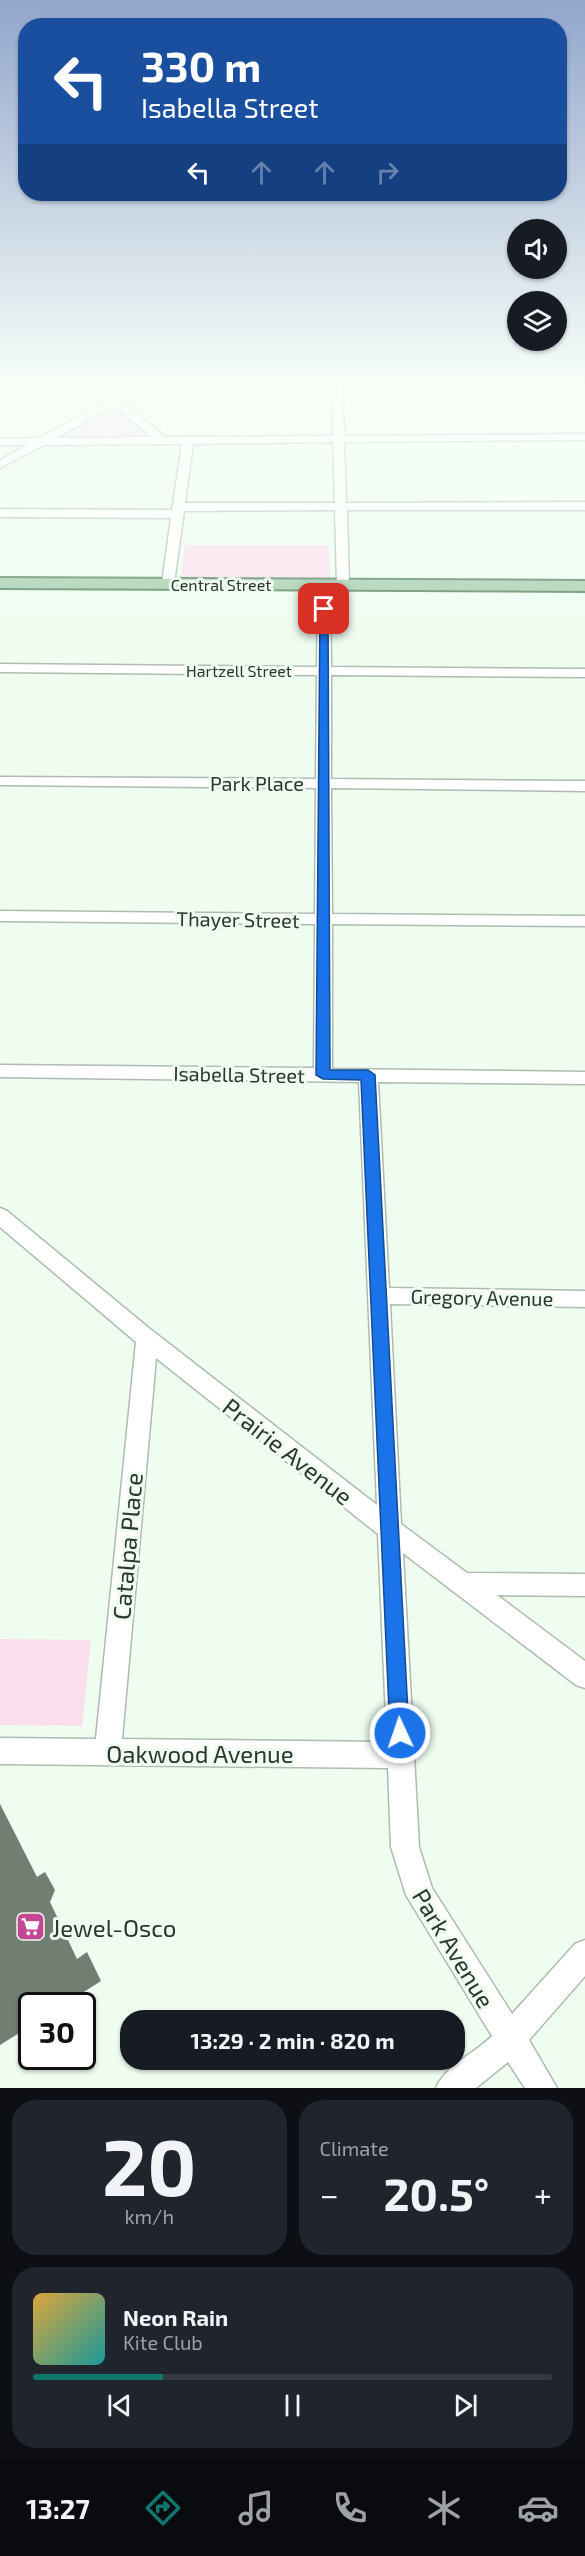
<!DOCTYPE html>
<meta charset="utf-8">
<style>
:root{--surface:#171b24;--page:#20242c;--text:#f1f3f6;--muted:#9ea1a6;--line:#363941;--accent:#0f766e}
body{margin:0;font-family:"Exo 2",sans-serif;background:var(--page);color:var(--text);height:100vh;display:flex;flex-direction:column;font-size:22px;white-space:nowrap}
*{box-sizing:border-box;margin:0}
p{font-size:20px;color:var(--muted)}
.icon{flex:none;width:33px;height:33px;fill:none;stroke:currentColor;stroke-width:2;stroke-linecap:round;stroke-linejoin:round}
.map{position:relative;height:2088px;overflow:hidden}
.side{display:flex;flex-direction:column;gap:12px;padding:12px;background:#0d0f14;flex:1}
.side>*{flex:none}
.top-card{position:absolute;left:18px;top:18px;width:549px;height:183px;border-radius:24px;box-shadow:0 2px 4px #0004;background:#1a4fa0;color:#fff;overflow:hidden}
.controls{position:absolute;left:507px;top:219px;display:grid;gap:12px}
.controls a{display:grid;place-items:center;width:60px;height:60px;border-radius:50%;background:var(--surface);box-shadow:0 2px 4px #0004;font-size:30px}
.speed{position:absolute;left:18px;top:1992px;display:flex;gap:12px;font-size:30px;font-weight:700;text-align:center}
.speed>*{display:grid;place-content:center;width:78px;height:78px;border-radius:50%;background:var(--surface);box-shadow:0 2px 4px #0004;line-height:1}
.speed .limit{border:3px solid #111;border-radius:9px;background:#fff;color:#111}
.pin{position:absolute;display:grid;place-items:center;width:51px;height:51px;color:#fff;margin:-26px;border-radius:12px;box-shadow:0 3px 9px #0006}
.me{position:absolute;width:66px;margin:-33px;rotate:357deg;stroke-linejoin:round;filter:drop-shadow(0 0 4px #0008)}
.turn{display:flex;align-items:center;gap:21px;height:126px;padding:0 24px;font-size:27px}
.turn .icon{width:78px;height:78px;stroke-width:2.5}
.turn b{display:block;font-size:42px;line-height:51px}
.lanes{display:flex;align-items:center;height:57px;padding:0 24px;background:#0003;justify-content:center;gap:30px;direction:ltr}
.lanes .off{opacity:.35}
.big{font-size:45px;font-weight:700;line-height:1.1}
.side .widget{flex:1;display:flex;flex-direction:column;justify-content:center;gap:9px;min-width:0;padding:0 21px;border-radius:24px;background:var(--page)}
.side .dial{align-items:center;gap:0}
.dial b{font-size:78px;line-height:1}
.song{display:flex;align-items:center;gap:18px}
.cover{width:72px;height:72px;border-radius:9px;background:linear-gradient(135deg,hsl(40 70% 55%),hsl(180 70% 35%))}
.played{height:6px;border-radius:3px;background:linear-gradient(90deg,var(--accent) 25%,var(--line) 25%)}
.keys{display:flex;justify-content:space-around;direction:ltr}
.heat{display:flex;justify-content:space-between;align-items:center;font-size:33px;direction:ltr}
.side .tiles{flex:1;display:grid;gap:12px;grid-template-columns:1fr 1fr}
.widget:last-child{grid-column:span 2}
.trip{position:absolute;left:120px;top:2010px;width:345px;height:60px;border-radius:24px;background:var(--surface);box-shadow:0 2px 4px #0004;font-weight:700;line-height:60px;text-align:center}
.tab-bar{display:flex;height:96px;justify-content:space-around;align-items:center;background:#090b0e;color:var(--muted)}
.tab-bar .icon{width:42px;height:42px}
.tab-bar .active{color:var(--accent)}
.tab-bar b{font-size:27px;color:var(--text)}
.map>svg:first-child{display:block}
.green{fill:#fadeec}
.building{fill:#717e72}
.lines{fill:none;stroke-linecap:round;stroke-linejoin:round}
.minor-casing{stroke:#adbcaf;stroke-width:3}
.major-casing{stroke:#507f59;stroke-width:4}
.minor{fill:#fff;fill-rule:evenodd}
.major{fill:#a1caa9;fill-rule:evenodd}
.route{fill:#1a73e8;stroke:#114b97;stroke-width:1.5}
.labels{text-anchor:middle;dominant-baseline:central;stroke-width:6;stroke-linejoin:round;paint-order:stroke}
.far-street-label{font-size:16px;fill:#2e342f;stroke:#eefdf0}
.street-label{font-size:20px;fill:#2e342f;stroke:#eefdf0}
.near-street-label{font-size:24px;fill:#2e342f;stroke:#eefdf0}
.near-poi-label{font-size:24px;fill:#2e342f;stroke:#eefdf0;text-anchor:start}
</style>
<div class="map">
<svg width="585" height="2088" viewBox="0 0 585 2088">
<rect width="100%" height="100%" fill="#eefdf0"/>
<g class="green">
<path d="M115,405L151,437H61V436Z"/>
<path d="M185,545H329L330,580L181,579Z"/>
<path d="M0,1639L91,1640L82,1726L0,1725Z"/>
</g>
<path class="building" d="M0,1804L37,1877L45,1872L55,1890L50,1902L77,1959L87,1952L101,1981L62,2006H32V2025L0,2045Z"/>
<g class="lines">
<defs>
<g id="minor">
<path d="M115,380H125L120,400L165,437L333,436L332,380H342L344,436L585,434V440L344,442L346,503L585,502V510H347L349,584L343,588L337,584L335,510L184,511L174,583L172,586H164L162,583L171,518L0,517V509L172,510L182,444L44,445L0,468V460L28,445H0V439L40,438L110,399ZM114,406L152,437L56,438ZM333,442L335,503H185L193,444Z"/>
<path d="M577,380H585V391L581,390Z"/>
<path d="M324,580L330,584L331,667L585,669V677L331,675V779L585,781V791L331,788L332,914L585,916V926L332,924V1069L585,1072V1084L378,1082L389,1288L585,1291V1307L390,1304L401,1524L467,1573L585,1574V1596L497,1595L585,1661V1688L576,1685L403,1553L419,1847L432,1888L512,2014L575,1944L585,1940V1976L529,2040L557,2088H525L508,2062L476,2088H436C445,2066 475,2053 492,2036L406,1895L391,1847L388,1768L0,1764V1738L96,1739L136,1342L0,1227V1208L7,1211L150,1329L377,1505L359,1082L0,1077V1065L314,1068L315,924L0,921V911L315,914L316,788L0,785V777L316,779L317,675L0,672V664L317,667L318,584ZM156,1358L378,1534L387,1742L122,1739Z"/>
</g>
<path id="major" d="M0,578L585,581V591L0,588Z"/>
</defs>
<use href="#minor" class="minor-casing"/>
<use href="#major" class="major-casing"/>
<use href="#minor" class="minor"/>
<use href="#major" class="major"/>
</g>
<linearGradient id="sky" x2="0" y2="1"><stop stop-color="#92a6cc"/><stop offset="0.57" stop-color="#f7fef8"/><stop offset="1" stop-color="#f7fef8" stop-opacity="0"/></linearGradient>
<rect width="585" height="672" fill="url(#sky)"/>
<path class="route" d="M320,607L328,609L330,1070H368L375,1075L409,1733L407,1740L400,1743L393,1740L390,1733L361,1080L323,1079L316,1075Z"/>
<defs>
<symbol id="supermarket-square" viewBox="-11 -11 22 22"><rect x="-9" y="-9" width="18" height="18" rx="4" fill="#c44796" stroke="#eefdf0"/><path d="M-6-5.5h2.5l.6 2H6L4.5 2H-2.5L-4.4-4H-6ZM-1.5 3.2a1.3 1.3 0 1 0 .1 0ZM3 3.2a1.3 1.3 0 1 0 .1 0Z" fill="#fff"/></symbol>
</defs>
<g fill-rule="evenodd">
<use href="#supermarket-square" x="14" y="1910" width="33" height="33"/>
</g>
<g class="labels">
<g class="far-street-label">
<text x="221" y="584">Central Street</text>
<text x="239" y="670">Hartzell Street</text>
</g>
<g class="street-label">
<text x="257" y="783">Park Place</text>
<text transform="translate(238 919) rotate(1)">Thayer Street</text>
<text transform="translate(239 1074) rotate(1)">Isabella Street</text>
<text transform="translate(482 1297) rotate(1)">Gregory Avenue</text>
</g>
<g class="near-street-label">
<text transform="translate(288 1451) rotate(38)">Prairie Avenue</text>
<text transform="translate(127 1546) rotate(-85)">Catalpa Place</text>
<text x="200" y="1753">Oakwood Avenue</text>
<text transform="translate(454 1948) rotate(59)">Park Avenue</text>
</g>
<g class="near-poi-label">
<text x="52" y="1927">Jewel-Osco</text>
</g>
</g>
</svg>
<div class="controls">
<a><svg class="icon" aria-label="sound" viewBox="0 0 24 24"><path d="M4 9h4l5-4v14l-5-4H4zM17 9q2 3 0 6"/></svg></a>
<a><svg class="icon" aria-label="layers" viewBox="0 0 24 24"><path d="M12 4l9 5-9 5-9-5zM3 14l9 5 9-5"/></svg></a>
</div>
<div class="speed"><div class="limit">30</div></div>
<div class="pin" style="left:324px;top:609px;background:#d93025"><svg class="icon" aria-label="arrive" viewBox="0 0 24 24"><path d="M6 21V4h12l-3 4 3 4H6"/></svg></div>
<svg class="me" style="left:400px;top:1733px" viewBox="-20 -20 40 40"><circle r="17" fill="#1a73e8" stroke="#fff" stroke-width="3"/><path d="M0-11L8 9 0 5-8 9z" fill="#fff"/></svg>
<div class="trip">13:29 · 2 min · 820 m</div>
<div class="top-card">
<div class="turn"><svg class="icon" aria-label="left" viewBox="0 0 24 24"><path d="M17 20v-9H6M10 6l-5 5 5 5"/></svg><div><b>330 m</b>Isabella Street</div></div>
<div class="lanes"><svg class="icon" aria-label="left" viewBox="0 0 24 24"><path d="M17 20v-9H6M10 6l-5 5 5 5"/></svg><svg class="icon off" aria-label="ahead" viewBox="0 0 24 24"><path d="M12 20V5M6 11l6-6 6 6"/></svg><svg class="icon off" aria-label="ahead" viewBox="0 0 24 24"><path d="M12 20V5M6 11l6-6 6 6"/></svg><svg class="icon off" aria-label="right" viewBox="0 0 24 24"><path d="M7 20v-9h11M14 6l5 5-5 5"/></svg></div>
</div>
</div>
<section class="side">
<div class="tiles">
<div class="widget dial"><b>20</b><p>km/h</p></div>
<div class="widget"><p>Climate</p>
<div class="heat"><a>−</a><b class="big">20.5°</b><a>+</a></div>
</div>
<div class="widget">
<div class="song"><i class="cover"></i><div><b>Neon Rain</b><p>Kite Club</p></div></div>
<div class="played"></div>
<div class="keys"><svg class="icon" aria-label="previous" viewBox="0 0 24 24"><path d="M18 5L8 12l10 7zM5 5v14"/></svg><svg class="icon" aria-label="pause" viewBox="0 0 24 24"><path d="M8 5v14M16 5v14"/></svg><svg class="icon" aria-label="next" viewBox="0 0 24 24"><path d="M6 5l10 7-10 7zM19 5v14"/></svg></div>
</div>
</div>
</section>
<nav class="tab-bar">
<b>13:27</b>
<svg class="icon active" aria-label="directions" viewBox="0 0 24 24"><path d="M12 3l9 9-9 9-9-9zM9 14v-3h6M13 9l2 2-2 2"/></svg>
<svg class="icon" aria-label="music" viewBox="0 0 24 24"><path d="M9 18V5l10-2v13"/><circle cx="6" cy="18" r="3"/><circle cx="16" cy="16" r="3"/></svg>
<svg class="icon" aria-label="phone" viewBox="0 0 24 24"><path d="M5 4h4l2 5-3 2q2 4 5 5l2-3 5 2v4C11 20 4 13 5 4z"/></svg>
<svg class="icon" aria-label="climate" viewBox="0 0 24 24"><path d="M12 3v18M4 7l16 10M4 17L20 7"/></svg>
<svg class="icon" aria-label="car" viewBox="0 0 24 24"><path d="M5 17H2v-5l4-1 3-4h7l3 4 3 1v5h-3M9 17h6M6 11h13"/><circle cx="7" cy="17" r="2"/><circle cx="17" cy="17" r="2"/></svg>
</nav>
